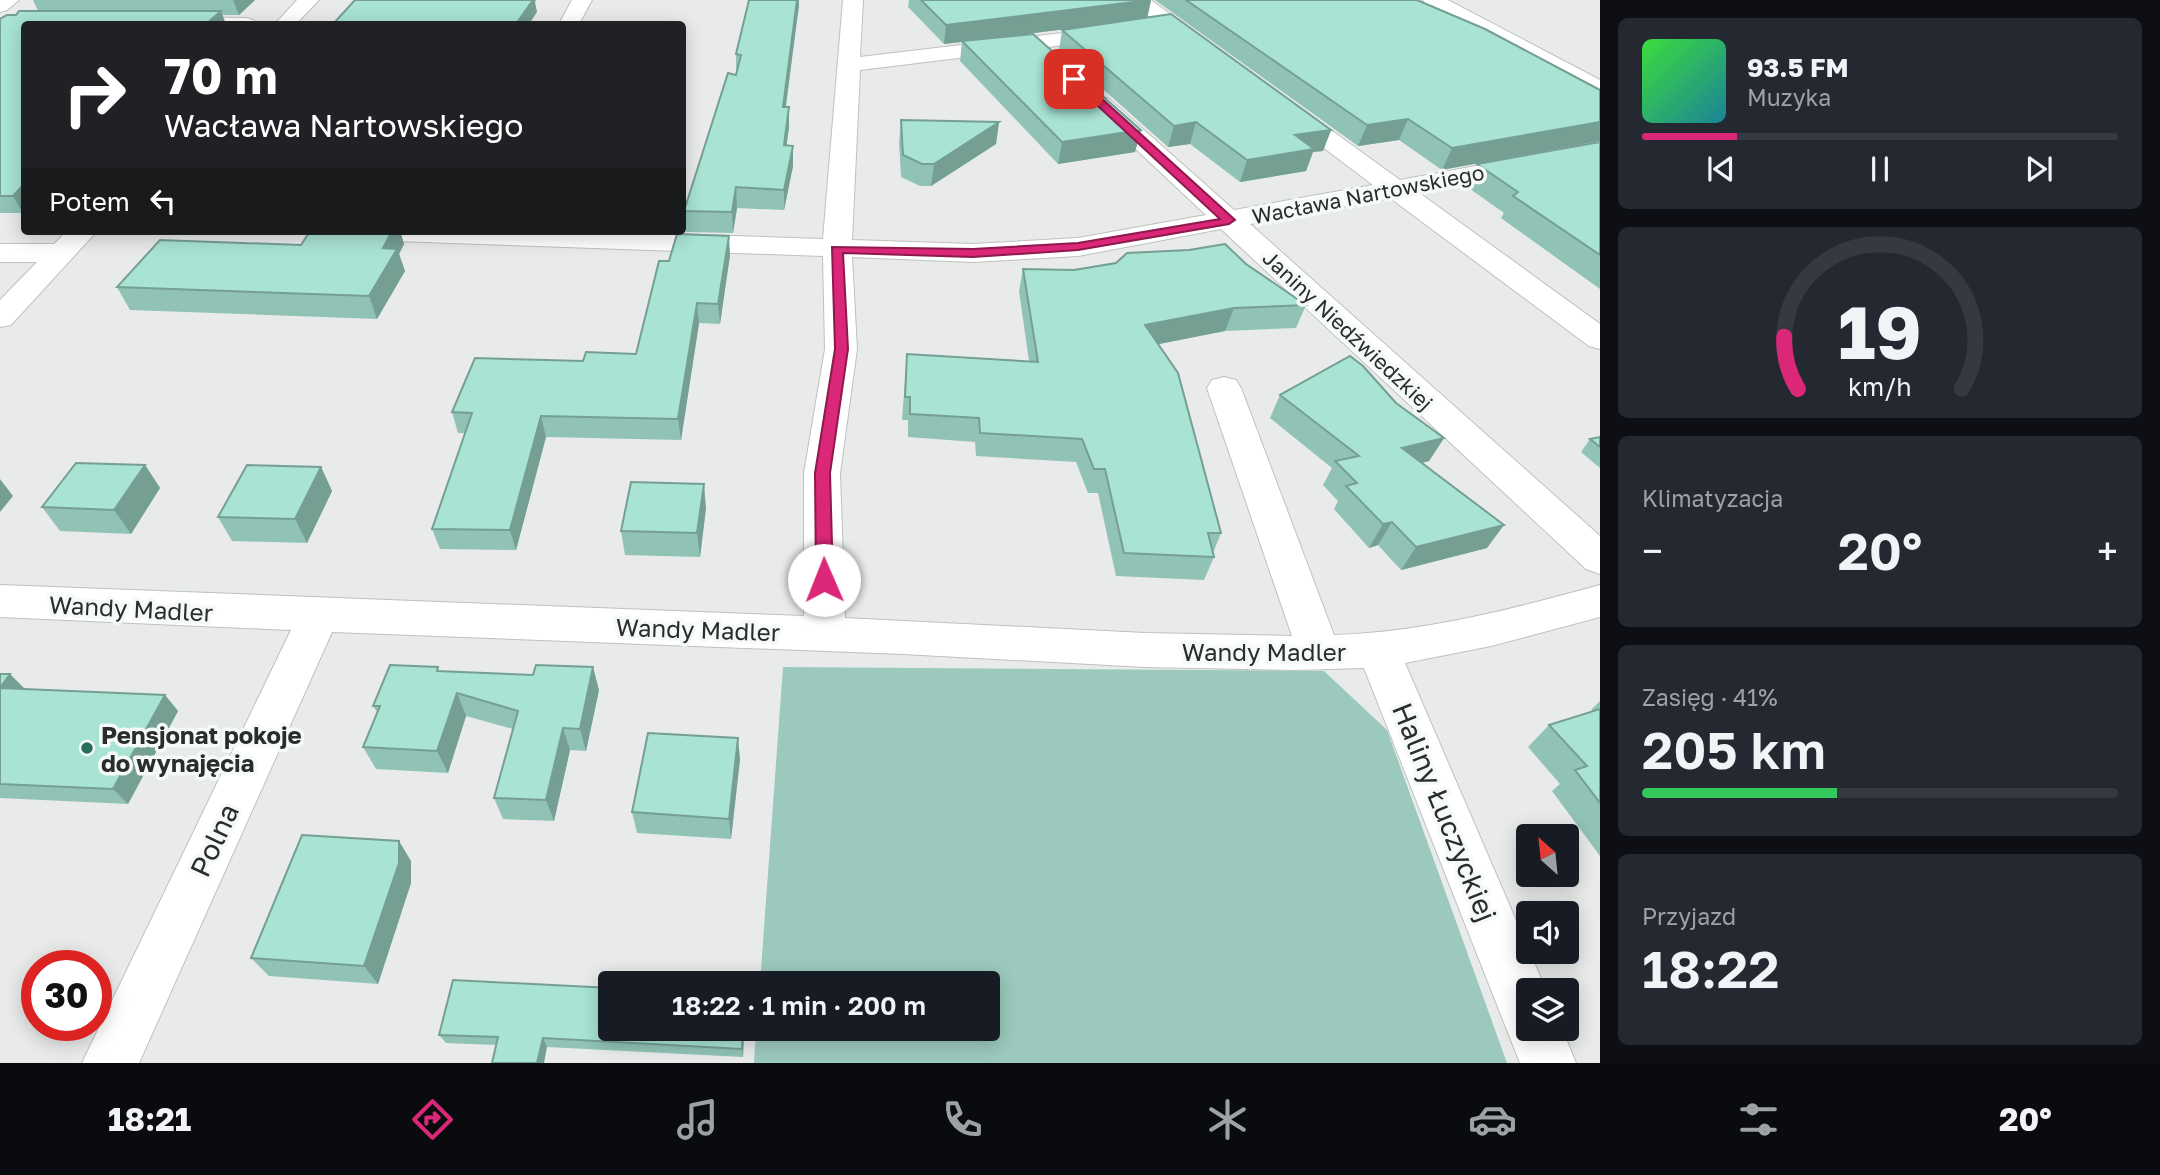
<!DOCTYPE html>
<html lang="pl">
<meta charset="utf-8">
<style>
:root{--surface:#171b24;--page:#242831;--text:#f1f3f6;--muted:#9ea1a6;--line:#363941;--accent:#db2777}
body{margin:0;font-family:"Golos Text",sans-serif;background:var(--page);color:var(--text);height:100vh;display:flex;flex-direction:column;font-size:26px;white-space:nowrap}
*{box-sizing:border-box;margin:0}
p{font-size:23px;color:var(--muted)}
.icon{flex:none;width:38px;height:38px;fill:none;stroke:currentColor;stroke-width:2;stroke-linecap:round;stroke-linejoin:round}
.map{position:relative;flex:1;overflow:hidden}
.side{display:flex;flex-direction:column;gap:18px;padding:18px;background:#0d0f14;width:560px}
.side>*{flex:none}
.banner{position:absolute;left:21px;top:21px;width:665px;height:214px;border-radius:7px;box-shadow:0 4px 18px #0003;background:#202124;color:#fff;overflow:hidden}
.needle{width:46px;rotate:333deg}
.fabs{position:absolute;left:1516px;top:824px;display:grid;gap:14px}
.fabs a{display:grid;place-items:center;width:63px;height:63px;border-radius:7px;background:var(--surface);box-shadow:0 4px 18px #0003;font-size:35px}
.speed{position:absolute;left:21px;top:950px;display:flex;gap:14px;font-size:35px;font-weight:700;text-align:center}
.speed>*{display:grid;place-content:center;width:91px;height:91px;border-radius:50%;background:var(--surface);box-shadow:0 4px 18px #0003;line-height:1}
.speed .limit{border:10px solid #d22;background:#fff;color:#111}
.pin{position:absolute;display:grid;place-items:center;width:60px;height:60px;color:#fff;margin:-30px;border-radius:14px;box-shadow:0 4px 10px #0006}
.me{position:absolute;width:77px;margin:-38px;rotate:359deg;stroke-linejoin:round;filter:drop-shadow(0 0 5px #0008)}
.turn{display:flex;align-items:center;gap:24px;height:147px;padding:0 28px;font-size:32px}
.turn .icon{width:91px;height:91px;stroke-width:2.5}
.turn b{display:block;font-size:49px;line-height:60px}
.then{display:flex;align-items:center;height:66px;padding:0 28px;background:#0003;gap:14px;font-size:26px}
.big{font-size:52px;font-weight:600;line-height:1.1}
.side .widget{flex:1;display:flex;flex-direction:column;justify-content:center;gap:10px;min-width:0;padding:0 24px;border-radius:10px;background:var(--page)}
.side .dial{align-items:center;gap:0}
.dial svg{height:182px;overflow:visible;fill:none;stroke:var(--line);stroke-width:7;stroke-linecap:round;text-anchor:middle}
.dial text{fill:var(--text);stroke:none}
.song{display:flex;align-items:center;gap:21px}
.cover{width:84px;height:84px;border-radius:10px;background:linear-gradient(135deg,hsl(120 70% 55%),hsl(190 70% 35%))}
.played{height:7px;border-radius:4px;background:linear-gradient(90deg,var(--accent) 20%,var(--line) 20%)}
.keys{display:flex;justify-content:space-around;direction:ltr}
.heat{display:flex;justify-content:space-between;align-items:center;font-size:38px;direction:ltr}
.charge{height:10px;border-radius:5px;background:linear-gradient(90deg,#34c759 41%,var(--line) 0)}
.trip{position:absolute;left:598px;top:971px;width:402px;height:70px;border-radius:7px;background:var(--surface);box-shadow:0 4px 18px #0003;font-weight:600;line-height:70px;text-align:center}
.dock{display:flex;height:112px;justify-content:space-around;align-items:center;background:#090b0e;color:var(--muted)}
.dock .icon{width:49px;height:49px}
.dock .current{color:var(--accent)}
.dock b{font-size:32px;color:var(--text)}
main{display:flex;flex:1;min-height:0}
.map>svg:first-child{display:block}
.green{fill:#9cc9bd}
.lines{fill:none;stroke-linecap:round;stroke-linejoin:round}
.minor-casing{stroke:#bec1c0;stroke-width:2}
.minor{fill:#fff;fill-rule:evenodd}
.wall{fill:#90c3b6}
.shaded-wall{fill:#769f94}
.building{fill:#a8e3d4;stroke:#769f94;stroke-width:2}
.route{fill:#db2777;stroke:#8e194d;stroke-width:2}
.poi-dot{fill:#2a6e60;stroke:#f5f9f8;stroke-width:2.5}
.labels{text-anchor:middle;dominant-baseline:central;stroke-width:7;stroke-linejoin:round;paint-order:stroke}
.far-street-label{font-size:21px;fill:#2b2c2c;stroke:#f5f9f8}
.street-label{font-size:24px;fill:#2b2c2c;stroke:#f5f9f8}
.poi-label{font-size:24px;font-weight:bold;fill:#2b2c2c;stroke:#f5f9f8;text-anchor:start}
.near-street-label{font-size:28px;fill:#2b2c2c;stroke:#f5f9f8}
</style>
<main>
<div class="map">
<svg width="1600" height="1063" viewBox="0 0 1600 1063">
<rect width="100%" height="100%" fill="#e8ebea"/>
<path class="green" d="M783,667L1324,671L1387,730L1507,1063H754L756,1029H989V984L760,983Z"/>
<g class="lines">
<defs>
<g id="minor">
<path d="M0,0H19L7,10L0,12Z"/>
<path d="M297,0H319L296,24H275Z"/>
<path d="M572,0H592L579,24H559Z"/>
<path d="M843,0H863L860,57L1113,27L1121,28L1124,33L1121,38L1113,39L860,70L852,240L973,244L1078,238L1206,215L1092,108L1088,103L1092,98H1108L1234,210L1373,185L1279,114L1275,109L1279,104L1287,102L1295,104L1400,180L1600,143V159L1418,192L1600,324V349L1589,346L1390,198L1250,224L1600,536V574L1586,569L1221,229L1078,256L973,262L852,257L857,349L840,473L845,618L1145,633L1292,636L1207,388L1212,380L1224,377L1236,380L1241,388L1334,635C1424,632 1513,609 1600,585V617L1491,646L1405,663L1546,990H1528V1029H1562L1576,1063H1520L1364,668L1294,670L1145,667L903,654L332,632L139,1063H82L291,630L0,617V585L804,616V473L825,349L823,256L339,239L329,237L325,231H585L823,239Z"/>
<path d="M1128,0H1151L1213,46L1210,51H1194Z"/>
<path d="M1423,0H1448L1600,80V96L1426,4Z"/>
<path d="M174,17L246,18L253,20L257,24H165L167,19Z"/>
<path d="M67,231H97L11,325L0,327V300L37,262H0V244H54Z"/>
</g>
</defs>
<use href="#minor" class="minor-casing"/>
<use href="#minor" class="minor"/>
</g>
<g class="wall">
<path d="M33,0H255L239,15H222L24,24V212L23,213H0V19L38,11Z"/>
<path d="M749,0H799L786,107H789V127L786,145L793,146V166L784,210L737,208L733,233L686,232L684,211L736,75V54Z"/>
<path d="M909,0H1151L1147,18L1331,130L1323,151L1313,152L1306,171L1240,182L1190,144L1168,147L1059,50L1062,30L1089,26L1009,36L1141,130L1135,152L1058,164L960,61L962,42L944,44L908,7Z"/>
<path d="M1155,0H1417L1600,90L1442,170L1399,140L1358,146Z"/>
<path d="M901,120L999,122L996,144L931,186H920L901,177L899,142Z"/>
<path d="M1600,142V289L1501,218L1504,213L1466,186L1477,164Z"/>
<path d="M310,231H400L404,244L399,254L405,271L377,319L130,310L117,287L301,245Z"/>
<path d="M730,255L720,324L699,323L681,440L546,437L516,550L440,549L432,529L465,433H458L452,412L583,361L636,354L669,261Z"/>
<path d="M1246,264L1306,305L1296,328L1225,331L1158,344L1221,533L1213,553L1214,557L1204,580L1116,576L1098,493H1088L1076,462L976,456L975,442L908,437V420H902L907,354L1029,361L1019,291L1023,269L1074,270Z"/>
<path d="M1280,395L1396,403L1444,438L1429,461L1422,463L1487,548L1401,570L1378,545L1369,548L1334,509L1338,501L1323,485L1332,468L1270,418Z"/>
<path d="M1600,437V468L1581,452L1590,439Z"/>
<path d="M145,465L160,488L131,534L60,531L42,507Z"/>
<path d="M321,467L332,491L307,543L232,541L218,517Z"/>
<path d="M706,508L700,557L625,555L621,531Z"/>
<path d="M440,671L599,690L586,751L570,750L554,821L503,819L494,798L513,729L466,716L448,773L376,769L363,747L377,712L373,706Z"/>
<path d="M0,674L25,689L165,695L178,711L128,804L0,798Z"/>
<path d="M1600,701V856L1552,791L1560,784L1528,747L1549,725L1593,711L1591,710Z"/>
<path d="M740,759L731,839L637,833L632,812Z"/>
<path d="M411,861V883L378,984L269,976L251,958Z"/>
<path d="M744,1029L743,1057L547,1047L446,1043L439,1035Z"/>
</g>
<g class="shaded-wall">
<path d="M233,0H255L239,15Z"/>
<path d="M528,0H536L535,2L537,12L529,24H516Z"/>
<path d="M797,0H799V6L783,126V107Z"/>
<path d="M1151,0L1147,19L944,44L946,25Z"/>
<path d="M221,11L226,24H206Z"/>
<path d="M789,107V127L784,165V145Z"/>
<path d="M1408,119L1399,140L1358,146L1367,125Z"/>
<path d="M999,122L996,144L931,186L934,164Z"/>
<path d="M1196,122L1190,144L1168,147L1174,126Z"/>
<path d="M1600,122V141L1442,170L1452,148Z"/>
<path d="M1141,130L1135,152L1058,164L1062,142Z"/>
<path d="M1331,130L1323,151L1313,152L1306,171L1240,182L1247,160L1295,135Z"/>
<path d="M793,146V166L784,210V190Z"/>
<path d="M24,184V212L23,213L13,196Z"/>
<path d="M736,187L737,208L733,233L732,212Z"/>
<path d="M392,231H400L404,244L399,254L405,271L377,319L369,296L383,248Z"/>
<path d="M729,236L730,255L720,324L718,304Z"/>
<path d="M697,303L699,323L681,440L678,419Z"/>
<path d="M1234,308L1225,331L1139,348L1145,325Z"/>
<path d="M541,416L546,437L516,550L510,530Z"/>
<path d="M1444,438L1429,461L1388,472L1402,448Z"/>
<path d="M145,465L160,488L131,534L114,510Z"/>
<path d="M321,467L332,491L307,543L295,519Z"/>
<path d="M0,479L13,496L0,512Z"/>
<path d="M704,484L706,508L700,557L697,533Z"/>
<path d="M1392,522L1378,545L1369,548L1383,524Z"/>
<path d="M1504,525L1487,548L1401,570L1416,547Z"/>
<path d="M593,667L599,690L586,751L580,729Z"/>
<path d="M10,674L26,690L0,688Z"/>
<path d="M457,693L466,716L448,773L437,751Z"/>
<path d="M165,695L178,711L128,804L113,789Z"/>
<path d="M563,728L570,750L554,821L546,800Z"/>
<path d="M738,738L740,759L731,839L729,819Z"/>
<path d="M399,841L411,861V883L378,984L364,966Z"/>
<path d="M743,1029H744L743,1057L742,1049Z"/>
<path d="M543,1038L547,1047L544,1063H537Z"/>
</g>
<g class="building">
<path d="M355,0H533L516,24H333Z"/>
<path d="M749,0H797L783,107H789L784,145L793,146L784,190L736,187L732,212L684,211L728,73L736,75L741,55L736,54Z"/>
<path d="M921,0H1150L946,25Z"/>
<path d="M1186,0H1417L1485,29L1600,90V122L1452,148L1408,119L1367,125Z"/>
<path d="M19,11H221L206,24H24V184L13,196H0V19L7,15H16Z"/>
<path d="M1171,14L1331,130L1295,135L1314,149L1247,160L1196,122L1174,126L1062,30Z"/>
<path d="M1033,34L1141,130L1062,142L962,41Z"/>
<path d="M901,120L999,122L934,164H922L903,155Z"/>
<path d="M1600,142V255L1513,196L1518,192L1477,164Z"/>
<path d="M310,231H392L383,248L397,249L369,296L117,287L160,240L301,245Z"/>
<path d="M677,234L729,236L718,304L697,303L678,419L541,416L510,530L432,529L472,413L452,412L475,358L583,361L586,352L636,354L659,261H669Z"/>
<path d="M1225,244L1246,264L1306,305L1234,308L1145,325L1178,373L1221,533H1208L1214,557L1124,553L1105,469H1094L1082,439L980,433L979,418L910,414V397H905L907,354L1038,362L1023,269L1074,270L1116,263L1127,253L1189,250Z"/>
<path d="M1350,356L1363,366L1396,403L1444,438L1402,448L1504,525L1416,547L1392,522L1383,524L1346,486L1357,483L1335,461L1359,456L1280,395Z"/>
<path d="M1600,437V447L1590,439Z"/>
<path d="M76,463L145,465L114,510L42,507Z"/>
<path d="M247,465L321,467L295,519L218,517Z"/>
<path d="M631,482L704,484L697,533L621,531Z"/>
<path d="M390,665L438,667L437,671L533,675L536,665L593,667L580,729L563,728L546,800L494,798L518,711L457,693L437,751L363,747L380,706H373Z"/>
<path d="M0,674H10L0,688L165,695L113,789L0,784Z"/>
<path d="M1600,709V803L1575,770L1587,766L1549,725Z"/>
<path d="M648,733L738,738L729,819L632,812Z"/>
<path d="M302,835L399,841V863L364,966L251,958Z"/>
<path d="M453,980L611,988V1029H743L742,1049L543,1038L537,1063H492L498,1037L439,1035Z"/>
</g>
<path class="route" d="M1071,77H1078L1235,220L1229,224L1078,250L973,257L843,253L848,349L830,473L833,580L824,586L819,585L816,580L815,473L835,349L832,247L973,249L1078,243L1220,219L1071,81Z"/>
<circle class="poi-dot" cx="87" cy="748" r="7"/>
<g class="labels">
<g class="far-street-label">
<text transform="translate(1368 194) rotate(-11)">Wacława Nartowskiego</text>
<text transform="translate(1348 330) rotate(43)">Janiny Niedźwiedzkiej</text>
</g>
<g class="street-label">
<text transform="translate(131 608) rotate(3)">Wandy Madler</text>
<text transform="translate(698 629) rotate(2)">Wandy Madler</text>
<text x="1264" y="651">Wandy Madler</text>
</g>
<g class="poi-label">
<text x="101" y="734">Pensjonat pokoje<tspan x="101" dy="28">do wynajęcia</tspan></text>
</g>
<g class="near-street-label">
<text transform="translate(1445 812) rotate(68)">Haliny Łuczyckiej</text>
<text transform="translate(214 840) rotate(-65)">Polna</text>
</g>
</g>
</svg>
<div class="fabs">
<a><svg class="needle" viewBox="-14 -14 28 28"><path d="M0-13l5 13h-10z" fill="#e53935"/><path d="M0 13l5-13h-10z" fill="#9ea1a6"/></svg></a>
<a><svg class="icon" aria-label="sound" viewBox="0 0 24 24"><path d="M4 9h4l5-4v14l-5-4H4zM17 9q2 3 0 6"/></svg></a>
<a><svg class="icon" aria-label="layers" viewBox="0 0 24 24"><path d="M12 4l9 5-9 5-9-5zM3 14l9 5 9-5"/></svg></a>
</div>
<div class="speed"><div class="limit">30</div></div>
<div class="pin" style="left:1074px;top:79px;background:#d93025"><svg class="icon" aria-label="arrive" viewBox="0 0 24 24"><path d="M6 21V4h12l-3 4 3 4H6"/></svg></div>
<svg class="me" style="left:824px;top:580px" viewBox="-20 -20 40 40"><circle r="19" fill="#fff"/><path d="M0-13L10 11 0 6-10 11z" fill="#db2777"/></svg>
<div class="trip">18:22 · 1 min · 200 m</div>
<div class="banner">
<div class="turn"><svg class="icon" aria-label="right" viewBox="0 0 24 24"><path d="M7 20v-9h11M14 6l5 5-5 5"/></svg><div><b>70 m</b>Wacława Nartowskiego</div></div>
<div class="then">Potem<svg class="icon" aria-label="left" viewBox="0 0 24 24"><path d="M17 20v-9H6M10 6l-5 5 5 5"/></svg></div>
</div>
</div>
<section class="side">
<div class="widget">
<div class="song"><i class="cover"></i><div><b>93.5 FM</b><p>Muzyka</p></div></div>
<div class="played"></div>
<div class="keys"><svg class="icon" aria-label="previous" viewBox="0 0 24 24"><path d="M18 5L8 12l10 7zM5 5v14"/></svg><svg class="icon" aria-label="pause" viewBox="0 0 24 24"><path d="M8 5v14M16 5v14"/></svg><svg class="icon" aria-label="next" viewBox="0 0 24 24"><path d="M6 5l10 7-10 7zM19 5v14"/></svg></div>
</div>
<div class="widget dial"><svg viewBox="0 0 100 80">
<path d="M14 69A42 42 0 1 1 86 69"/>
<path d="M14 69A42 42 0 0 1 8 46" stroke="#db2777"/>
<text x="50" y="56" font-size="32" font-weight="700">19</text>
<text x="50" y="72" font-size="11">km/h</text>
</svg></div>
<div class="widget"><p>Klimatyzacja</p>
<div class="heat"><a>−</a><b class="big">20°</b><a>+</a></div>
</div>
<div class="widget"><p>Zasięg · 41%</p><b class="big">205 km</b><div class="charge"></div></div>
<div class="widget"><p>Przyjazd</p><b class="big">18:22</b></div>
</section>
</main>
<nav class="dock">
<b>18:21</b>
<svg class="icon current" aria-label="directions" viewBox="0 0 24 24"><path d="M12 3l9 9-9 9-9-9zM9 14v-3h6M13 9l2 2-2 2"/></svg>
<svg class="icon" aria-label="music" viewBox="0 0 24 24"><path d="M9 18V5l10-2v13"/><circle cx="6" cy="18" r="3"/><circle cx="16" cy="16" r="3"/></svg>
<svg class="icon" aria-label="phone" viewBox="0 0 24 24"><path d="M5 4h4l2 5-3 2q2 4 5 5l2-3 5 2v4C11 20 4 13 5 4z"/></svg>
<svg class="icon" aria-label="climate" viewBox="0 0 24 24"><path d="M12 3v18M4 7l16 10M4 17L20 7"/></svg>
<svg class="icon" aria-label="car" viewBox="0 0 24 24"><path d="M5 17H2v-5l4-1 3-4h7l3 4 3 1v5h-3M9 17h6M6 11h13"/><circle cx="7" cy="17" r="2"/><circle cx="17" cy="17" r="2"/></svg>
<svg class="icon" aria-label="filters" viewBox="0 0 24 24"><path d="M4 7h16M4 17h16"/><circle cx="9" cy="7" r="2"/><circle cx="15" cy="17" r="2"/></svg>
<b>20°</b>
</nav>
